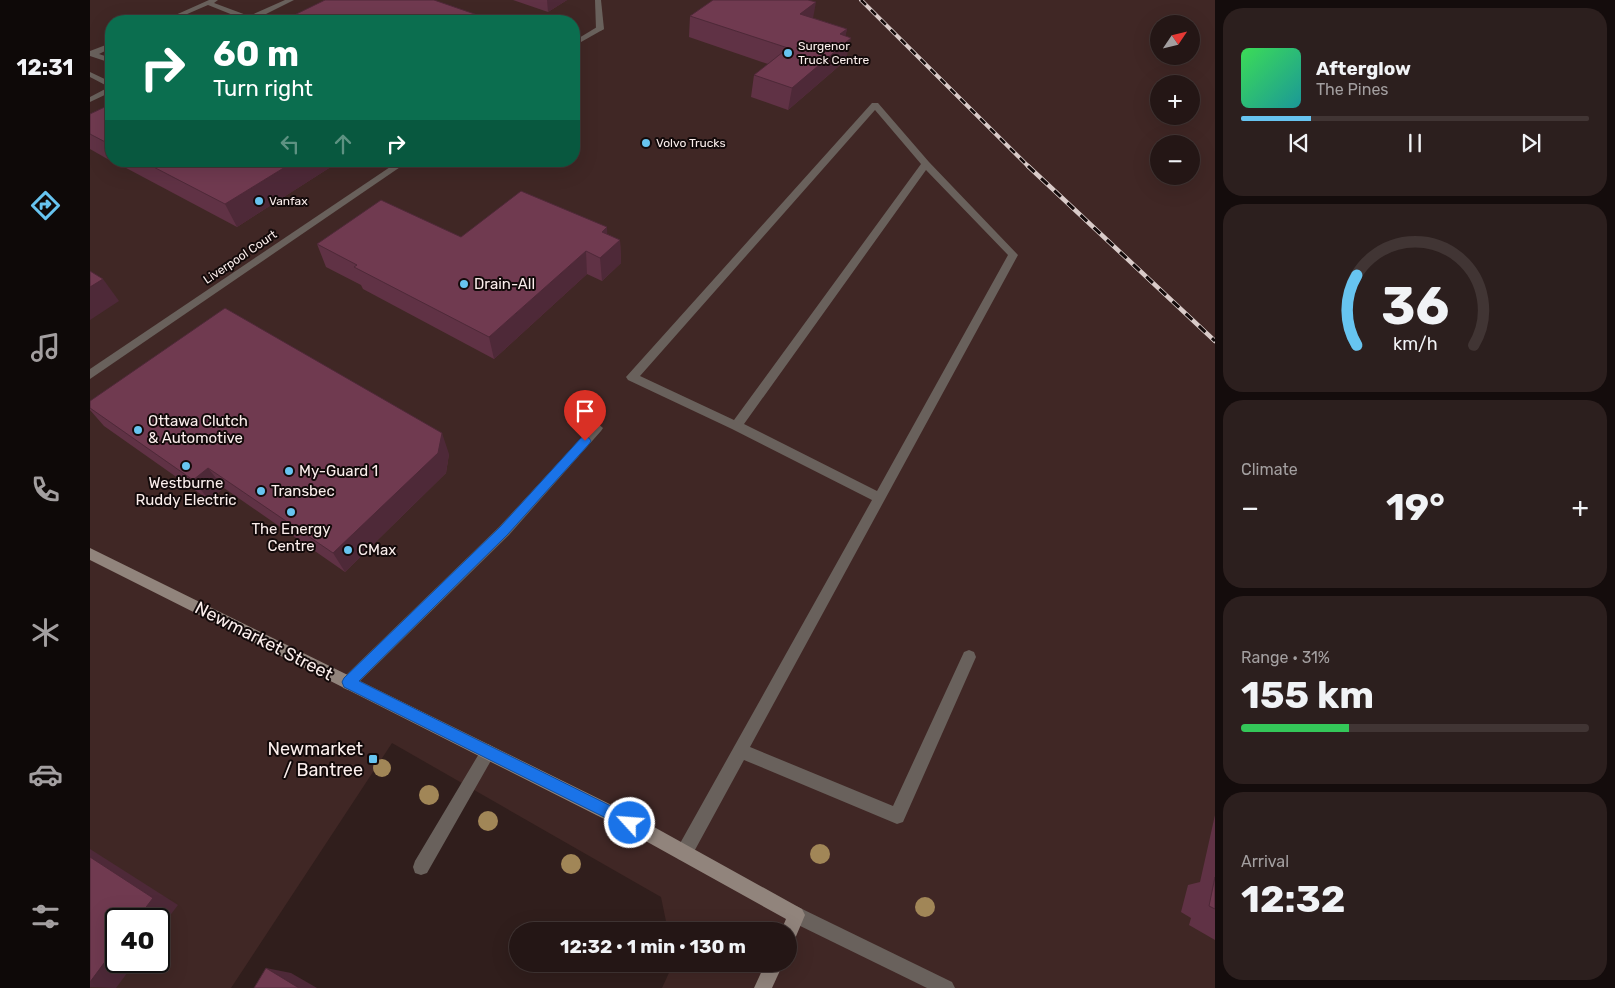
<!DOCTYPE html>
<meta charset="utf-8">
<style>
:root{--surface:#241615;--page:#2c1f1e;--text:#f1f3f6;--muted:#a39fa0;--line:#413534;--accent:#67c4f0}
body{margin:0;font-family:Rubik,sans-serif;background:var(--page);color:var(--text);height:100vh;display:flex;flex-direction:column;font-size:19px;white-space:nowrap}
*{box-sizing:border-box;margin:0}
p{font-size:16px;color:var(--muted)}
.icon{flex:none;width:28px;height:28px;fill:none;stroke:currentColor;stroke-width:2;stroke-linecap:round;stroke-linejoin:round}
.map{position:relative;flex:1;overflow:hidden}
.panel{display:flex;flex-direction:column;gap:8px;padding:8px;background:#140c0c;width:400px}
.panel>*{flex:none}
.hud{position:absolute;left:15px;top:15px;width:475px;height:152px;border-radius:20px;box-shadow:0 5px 20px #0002,0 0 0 1px var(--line);background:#0b6e4f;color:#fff;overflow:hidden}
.needle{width:32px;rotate:55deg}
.tools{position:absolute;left:1060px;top:15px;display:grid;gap:10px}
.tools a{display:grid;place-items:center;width:50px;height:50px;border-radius:50%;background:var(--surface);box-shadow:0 5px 20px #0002,0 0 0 1px var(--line);font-size:25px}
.speed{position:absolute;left:15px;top:908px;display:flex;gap:10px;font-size:25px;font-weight:700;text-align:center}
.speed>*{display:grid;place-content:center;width:65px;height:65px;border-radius:50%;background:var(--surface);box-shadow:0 5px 20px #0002,0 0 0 1px var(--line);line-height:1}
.speed .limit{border:2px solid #111;border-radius:8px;background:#fff;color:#111}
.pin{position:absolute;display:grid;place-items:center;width:42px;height:42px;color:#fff;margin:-51px -21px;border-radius:50% 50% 50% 0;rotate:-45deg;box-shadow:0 0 5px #0007}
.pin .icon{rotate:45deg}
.me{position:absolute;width:55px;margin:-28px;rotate:296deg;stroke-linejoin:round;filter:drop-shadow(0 0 4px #0008)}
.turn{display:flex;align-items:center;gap:18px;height:105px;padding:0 25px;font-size:22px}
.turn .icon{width:65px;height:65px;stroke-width:2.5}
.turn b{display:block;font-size:35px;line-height:42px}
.lanes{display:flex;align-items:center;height:48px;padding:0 25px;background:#0003;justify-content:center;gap:25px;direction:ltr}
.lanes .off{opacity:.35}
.big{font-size:38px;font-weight:700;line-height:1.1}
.panel .card{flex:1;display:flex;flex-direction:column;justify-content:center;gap:8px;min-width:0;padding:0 18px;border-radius:20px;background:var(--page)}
.panel .dial{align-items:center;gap:0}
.dial svg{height:130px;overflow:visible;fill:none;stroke:var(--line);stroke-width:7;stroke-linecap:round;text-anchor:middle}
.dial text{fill:var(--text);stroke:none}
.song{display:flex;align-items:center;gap:15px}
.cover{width:60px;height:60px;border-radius:8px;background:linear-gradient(135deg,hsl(130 70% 55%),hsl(180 70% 35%))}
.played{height:5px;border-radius:2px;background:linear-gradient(90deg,var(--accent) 20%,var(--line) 20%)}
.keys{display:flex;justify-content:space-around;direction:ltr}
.heat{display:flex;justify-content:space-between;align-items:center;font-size:28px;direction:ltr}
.charge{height:8px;border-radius:4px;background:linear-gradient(90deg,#34c759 31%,var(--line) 0)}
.trip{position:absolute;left:419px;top:922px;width:288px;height:50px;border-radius:25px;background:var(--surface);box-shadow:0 5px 20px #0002,0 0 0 1px var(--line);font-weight:700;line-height:50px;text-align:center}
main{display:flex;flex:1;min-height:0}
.dock{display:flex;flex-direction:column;width:90px;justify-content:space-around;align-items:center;background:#0e0908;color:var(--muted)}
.dock .icon{width:35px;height:35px}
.dock .selected{color:var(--accent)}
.dock b{font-size:22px;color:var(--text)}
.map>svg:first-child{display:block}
.built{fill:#402725;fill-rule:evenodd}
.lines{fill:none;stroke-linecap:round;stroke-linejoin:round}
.lane{fill:#69615c;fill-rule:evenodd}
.street{fill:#69615c;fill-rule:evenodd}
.secondary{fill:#91847c;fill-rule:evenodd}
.rail-far1-casing{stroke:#d9cbc9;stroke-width:4}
.rail-casing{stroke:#d9cbc9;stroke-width:4.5}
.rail-far1{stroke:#130a0a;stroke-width:2.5;stroke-dasharray:7;stroke-linecap:butt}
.rail{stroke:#130a0a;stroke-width:3;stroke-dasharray:9;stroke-linecap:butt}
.tree{fill:#a18657}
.wall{fill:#603245}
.shaded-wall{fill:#4e2938}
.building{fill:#703a50;stroke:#4e2938}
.route{fill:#1a73e8;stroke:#114b97}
.poi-dot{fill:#67c4f0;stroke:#130a0a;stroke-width:2}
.labels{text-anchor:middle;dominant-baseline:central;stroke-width:4;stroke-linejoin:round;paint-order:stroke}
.far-poi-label{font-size:12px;fill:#fbeeec;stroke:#130a0a;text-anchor:start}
.far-street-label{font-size:12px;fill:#fbeeec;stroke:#130a0a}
.poi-label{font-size:15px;fill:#fbeeec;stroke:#130a0a;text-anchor:start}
.near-street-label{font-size:18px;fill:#fbeeec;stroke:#130a0a}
.near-poi-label{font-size:18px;fill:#fbeeec;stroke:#130a0a;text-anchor:end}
</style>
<main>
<nav class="dock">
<b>12:31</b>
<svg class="icon selected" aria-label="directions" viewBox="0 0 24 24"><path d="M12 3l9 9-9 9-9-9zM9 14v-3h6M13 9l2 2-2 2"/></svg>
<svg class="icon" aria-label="music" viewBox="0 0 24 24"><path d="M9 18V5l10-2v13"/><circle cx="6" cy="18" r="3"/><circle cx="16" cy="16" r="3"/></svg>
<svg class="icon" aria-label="phone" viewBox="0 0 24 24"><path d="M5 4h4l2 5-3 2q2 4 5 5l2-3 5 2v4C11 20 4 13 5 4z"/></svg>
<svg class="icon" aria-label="climate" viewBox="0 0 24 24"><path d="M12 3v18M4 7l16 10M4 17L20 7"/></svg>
<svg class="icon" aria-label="car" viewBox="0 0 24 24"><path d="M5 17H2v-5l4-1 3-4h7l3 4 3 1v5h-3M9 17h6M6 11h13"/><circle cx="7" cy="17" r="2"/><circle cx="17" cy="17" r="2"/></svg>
<svg class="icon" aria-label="filters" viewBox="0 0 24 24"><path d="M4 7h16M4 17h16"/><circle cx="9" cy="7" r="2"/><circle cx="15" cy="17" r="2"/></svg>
</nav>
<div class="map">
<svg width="1125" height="988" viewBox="0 0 1125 988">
<rect width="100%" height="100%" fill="#301e1c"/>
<path class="built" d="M0,0H1125V988H572L583,964H698V931H578L571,897L302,743L141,988H0ZM21,21H484V161H21ZM1069,24H1101V56H1069ZM1069,84H1101V116H1069ZM1069,144H1101V176H1069ZM26,919H69V961H26Z"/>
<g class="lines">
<g class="lane">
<path d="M119,0H128L124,3L159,16L195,0H204L162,21H151L153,19L118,5L81,21H72Z"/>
<path d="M505,0H511L514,29L510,31L506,29Z"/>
<path d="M21,43V48L9,54L21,58V63L0,56V51Z"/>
<path d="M0,72L21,82V92L0,102V97L19,87L0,77Z"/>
<path d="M782,103H788L839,162L928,255L660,747L803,806L874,652L879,650L884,652L886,657L813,822L807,824L654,760L600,859L594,861L588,859L586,853L588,847L782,500L642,429L538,380L536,377ZM785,110L831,164L644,420L550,376ZM836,170L918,255L787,491L654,424Z"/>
<path d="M507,423L513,428L511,431L419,535L263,688L258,690L253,688L251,683L253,678L409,527L503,425Z"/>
<path d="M398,744L403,747L406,752L403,757L337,873L331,875L325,873L323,867L325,861L393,747Z"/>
</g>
<g class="street">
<path d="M507,27L514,29L484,46V41Z"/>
<path d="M309,161H319L0,379V369Z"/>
<path d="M706,906L862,982L865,988H837L700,921L697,915L700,909Z"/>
</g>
<g class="secondary">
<path d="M0,548L546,817L712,909L715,915L704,941L698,944V931H691L696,919L534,829L0,560Z"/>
<path d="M675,964H693L682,988H664Z"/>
</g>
<defs>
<path id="rail-far1" d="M771,0L939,167"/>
<path id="rail" d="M938,166L1125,341"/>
</defs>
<use href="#rail-far1" class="rail-far1-casing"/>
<use href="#rail" class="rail-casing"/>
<use href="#rail-far1" class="rail-far1"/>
<use href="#rail" class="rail"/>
</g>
<g class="tree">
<circle cx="292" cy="768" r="9"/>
<circle cx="339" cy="795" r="10"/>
<circle cx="398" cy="821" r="10"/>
<circle cx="730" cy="854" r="10"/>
<circle cx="481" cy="864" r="10"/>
<circle cx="835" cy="907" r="10"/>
</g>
<g class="wall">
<path d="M423,0H477L458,12Z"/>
<path d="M600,16L723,18L757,29L755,36L756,60L698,110L661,97L664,75L678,64L599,37Z"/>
<path d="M21,104V161L0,149V114Z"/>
<path d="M23,161H250L147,227Z"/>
<path d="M517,234L530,240L531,263L512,281L497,274L404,359L273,289L271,285L236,267L227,244Z"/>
<path d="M0,401L359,454L356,473L255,572L134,488L119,500L14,426L0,410Z"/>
<path d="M1125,815V940L1099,925L1101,918L1091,912L1098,885L1110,882Z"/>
</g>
<g class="shaded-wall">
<path d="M457,0H477L458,12Z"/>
<path d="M726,2L722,24L710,14Z"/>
<path d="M757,29L754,44L761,38L756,60L698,110L702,88L750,34Z"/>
<path d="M205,161H250L147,227L135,204Z"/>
<path d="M517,227L518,250L512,232Z"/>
<path d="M530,240L531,263L512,281L510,258Z"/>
<path d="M496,251L497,274L404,359L399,337Z"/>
<path d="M13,279L29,301L0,320V287Z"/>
<path d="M352,433L359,454L356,473L255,572L243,553Z"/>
<path d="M118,468L134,488L119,500L103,480Z"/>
<path d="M0,849L88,905L69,930V919H47L0,857Z"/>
<path d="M26,947V961H46L26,988L0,987V982Z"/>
<path d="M176,968L201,973L227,988H209Z"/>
</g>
<g class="building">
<path d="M235,0H344L405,21H192Z"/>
<path d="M623,0H718L726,2L710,14L757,29L750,34L761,38L702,88L664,75L698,48L600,16Z"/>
<path d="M21,104V145L0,134V114Z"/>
<path d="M52,161H205L135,204Z"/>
<path d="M431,191L517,227L512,232L530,240L510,258L496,251L399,337L264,267L267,265L227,244L291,200L371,237Z"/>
<path d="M0,271L13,279L0,287Z"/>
<path d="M135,308L352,433L348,453L243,553L118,468L103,480L0,408V401Z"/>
<path d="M0,857L63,898L47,919H26V947L0,982Z"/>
<path d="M1125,877V909L1119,906Z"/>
<path d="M176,968L209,988H164Z"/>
</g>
<path class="route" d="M495,437L499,438L501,441L499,444L418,534L269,681L545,818L547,823L545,828L540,830L254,687L252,682L254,678L410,527L491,438Z"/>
<g class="poi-dot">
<circle cx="698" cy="53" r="5"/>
<circle cx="556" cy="143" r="5"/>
<circle cx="169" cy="201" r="5"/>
<circle cx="374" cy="284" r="5"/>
<circle cx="48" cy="430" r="5"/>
<circle cx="96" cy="466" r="5"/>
<circle cx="199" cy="471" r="5"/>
<circle cx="171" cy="491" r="5"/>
<circle cx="201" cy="512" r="5"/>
<circle cx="258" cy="550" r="5"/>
<rect x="278" y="754" width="10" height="10" rx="2.5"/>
</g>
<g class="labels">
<g class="far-poi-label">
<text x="708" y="46">Surgenor<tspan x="708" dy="14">Truck Centre</tspan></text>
<text x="566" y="143">Volvo Trucks</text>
<text x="179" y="201">Vanfax</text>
</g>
<g class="far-street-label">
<text transform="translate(150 257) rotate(-34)">Liverpool Court</text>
</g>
<g class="poi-label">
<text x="384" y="284">Drain-All</text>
<text x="58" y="421">Ottawa Clutch<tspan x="58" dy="17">&amp; Automotive</tspan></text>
<text x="209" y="471">My-Guard 1</text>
<text x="96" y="483" text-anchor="middle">Westburne<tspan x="96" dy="17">Ruddy Electric</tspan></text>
<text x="181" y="491">Transbec</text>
<text x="201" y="529" text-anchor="middle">The Energy<tspan x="201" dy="17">Centre</tspan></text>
<text x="268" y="550">CMax</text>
</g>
<g class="near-street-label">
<text transform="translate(174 641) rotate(27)">Newmarket Street</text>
</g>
<g class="near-poi-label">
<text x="273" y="749">Newmarket<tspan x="273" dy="21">/ Bantree</tspan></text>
</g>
</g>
</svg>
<div class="tools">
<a><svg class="needle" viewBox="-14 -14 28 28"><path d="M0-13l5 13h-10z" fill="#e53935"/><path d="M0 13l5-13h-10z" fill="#a39fa0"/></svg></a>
<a>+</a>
<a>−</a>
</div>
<div class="speed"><div class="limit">40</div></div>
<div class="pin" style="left:495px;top:441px;background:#d93025"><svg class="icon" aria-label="arrive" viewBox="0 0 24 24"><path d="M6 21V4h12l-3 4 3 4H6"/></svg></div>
<svg class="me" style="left:540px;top:823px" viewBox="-20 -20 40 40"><circle r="17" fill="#1a73e8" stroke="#fff" stroke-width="3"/><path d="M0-11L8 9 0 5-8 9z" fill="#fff"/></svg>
<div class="trip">12:32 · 1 min · 130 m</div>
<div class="hud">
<div class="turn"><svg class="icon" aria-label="right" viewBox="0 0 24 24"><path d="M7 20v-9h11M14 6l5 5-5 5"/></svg><div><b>60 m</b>Turn right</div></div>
<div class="lanes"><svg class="icon off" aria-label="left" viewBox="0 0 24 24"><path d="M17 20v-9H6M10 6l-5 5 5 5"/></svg><svg class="icon off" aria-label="ahead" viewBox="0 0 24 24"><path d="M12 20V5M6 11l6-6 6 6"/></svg><svg class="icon" aria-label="right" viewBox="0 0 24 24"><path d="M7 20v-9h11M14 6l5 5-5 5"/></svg></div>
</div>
</div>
<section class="panel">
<div class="card">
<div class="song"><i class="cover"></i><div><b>Afterglow</b><p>The Pines</p></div></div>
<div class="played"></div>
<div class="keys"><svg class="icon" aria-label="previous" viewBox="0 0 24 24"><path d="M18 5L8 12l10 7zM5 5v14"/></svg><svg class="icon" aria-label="pause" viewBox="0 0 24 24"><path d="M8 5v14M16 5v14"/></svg><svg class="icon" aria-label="next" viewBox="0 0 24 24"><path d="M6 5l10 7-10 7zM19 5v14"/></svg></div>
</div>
<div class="card dial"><svg viewBox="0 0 100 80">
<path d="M14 69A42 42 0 1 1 86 69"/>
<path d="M14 69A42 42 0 0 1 14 26" stroke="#67c4f0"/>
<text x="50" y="56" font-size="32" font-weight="700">36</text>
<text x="50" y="72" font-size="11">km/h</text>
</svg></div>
<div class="card"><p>Climate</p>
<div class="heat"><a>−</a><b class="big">19°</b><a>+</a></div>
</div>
<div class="card"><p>Range · 31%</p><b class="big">155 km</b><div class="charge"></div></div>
<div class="card"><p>Arrival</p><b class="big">12:32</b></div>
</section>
</main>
